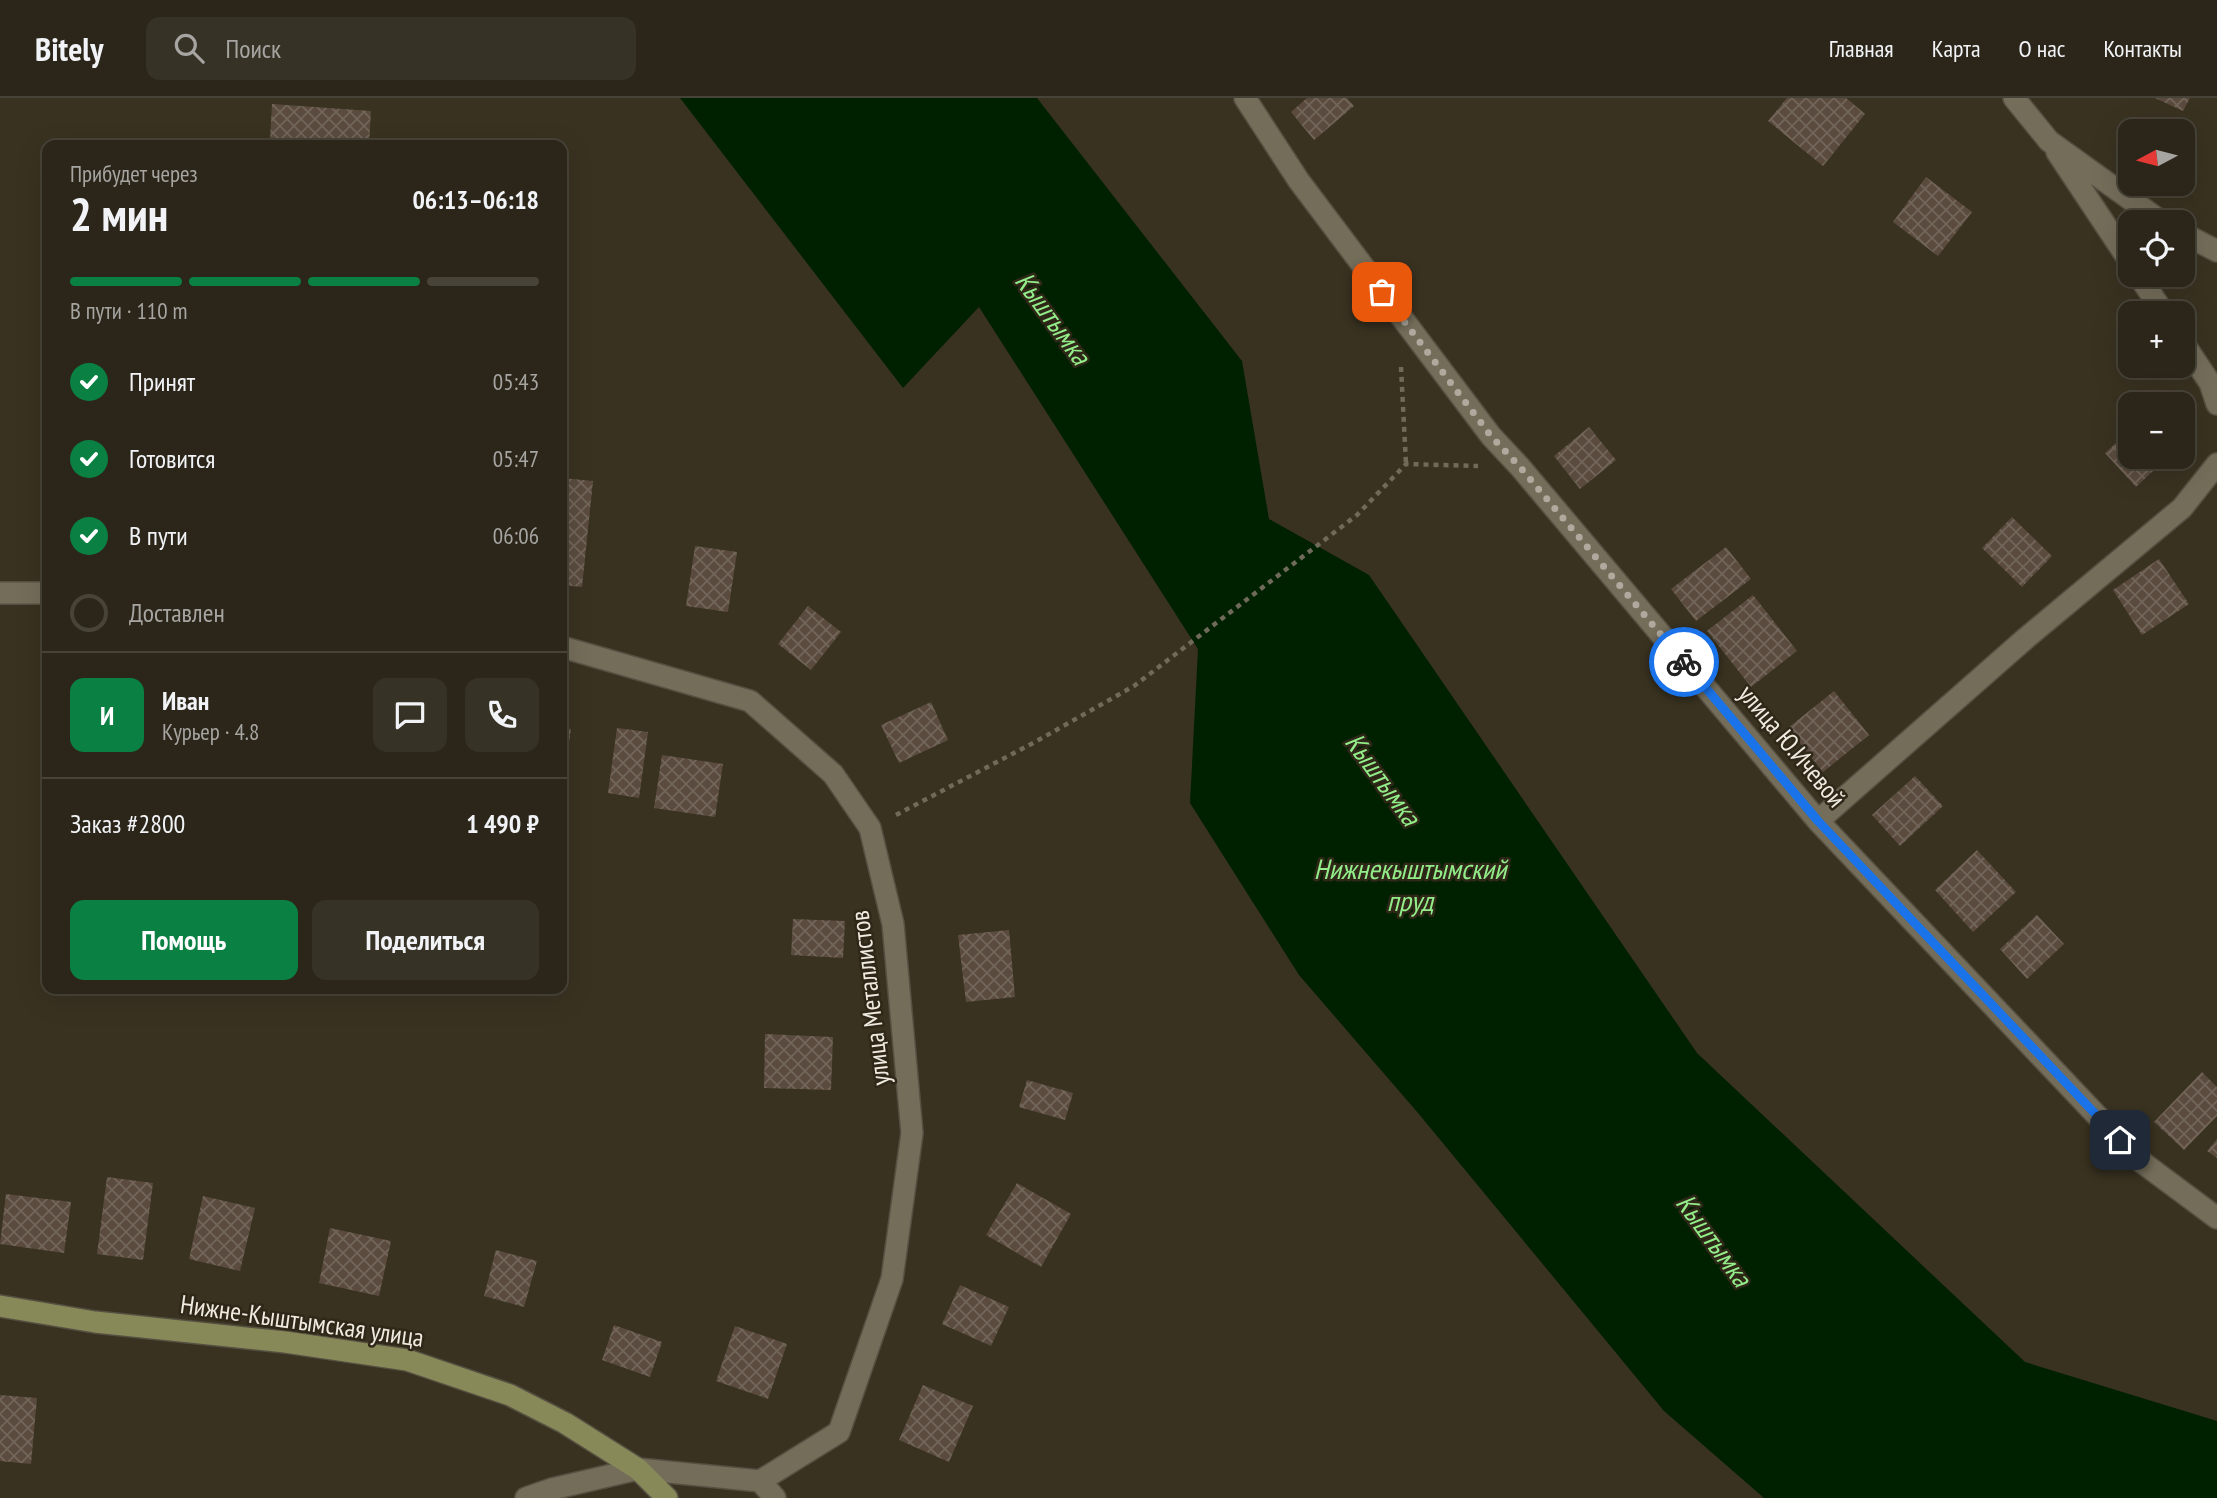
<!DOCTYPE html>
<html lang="ru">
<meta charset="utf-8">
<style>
:root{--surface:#2b2619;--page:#373226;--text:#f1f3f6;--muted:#a6a5a2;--line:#474338;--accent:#0b8043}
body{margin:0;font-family:"PT Sans Narrow",sans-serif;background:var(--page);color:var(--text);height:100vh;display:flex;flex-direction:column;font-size:26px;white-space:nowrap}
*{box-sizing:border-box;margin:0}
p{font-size:23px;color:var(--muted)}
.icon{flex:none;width:38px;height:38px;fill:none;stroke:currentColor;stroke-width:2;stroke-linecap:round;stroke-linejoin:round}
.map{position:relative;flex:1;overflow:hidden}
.side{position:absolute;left:42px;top:42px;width:525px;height:854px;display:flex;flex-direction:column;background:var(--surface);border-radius:14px;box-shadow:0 7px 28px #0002,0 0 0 2px var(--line)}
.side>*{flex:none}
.needle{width:46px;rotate:263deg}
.buttons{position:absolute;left:2118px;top:21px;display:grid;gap:14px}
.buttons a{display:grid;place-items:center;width:77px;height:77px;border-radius:14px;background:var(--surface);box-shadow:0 7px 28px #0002,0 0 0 2px var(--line);font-size:35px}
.pin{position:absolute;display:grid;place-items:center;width:60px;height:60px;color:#fff;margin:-30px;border-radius:14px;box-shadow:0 4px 10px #0006}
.courier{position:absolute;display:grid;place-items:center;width:70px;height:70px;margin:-35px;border:5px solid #1a73e8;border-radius:50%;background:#fff;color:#222;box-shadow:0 2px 9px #0007}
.head em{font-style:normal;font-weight:800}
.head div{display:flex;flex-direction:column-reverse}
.head{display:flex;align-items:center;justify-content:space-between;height:119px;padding:0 28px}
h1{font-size:46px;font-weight:800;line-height:52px}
.bar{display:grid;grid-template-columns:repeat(4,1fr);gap:10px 7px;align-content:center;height:84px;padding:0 28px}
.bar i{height:9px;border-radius:5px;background:var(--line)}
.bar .current{background:var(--accent)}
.bar p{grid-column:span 4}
.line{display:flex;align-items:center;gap:18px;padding:0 28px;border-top:2px solid var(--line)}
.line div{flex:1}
.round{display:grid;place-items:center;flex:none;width:74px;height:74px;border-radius:14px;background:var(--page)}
ol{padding:0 28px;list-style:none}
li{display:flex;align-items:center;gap:21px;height:77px}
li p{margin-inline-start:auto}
li .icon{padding:7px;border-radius:50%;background:var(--accent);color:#fff;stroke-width:4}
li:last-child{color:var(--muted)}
li i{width:38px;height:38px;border:4px solid var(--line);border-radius:50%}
.cta{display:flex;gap:14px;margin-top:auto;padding:14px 28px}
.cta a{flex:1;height:80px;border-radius:14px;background:var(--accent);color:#fff;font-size:28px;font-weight:800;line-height:80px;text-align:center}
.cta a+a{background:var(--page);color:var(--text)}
header{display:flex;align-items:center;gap:42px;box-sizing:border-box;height:98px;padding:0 35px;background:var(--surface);border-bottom:2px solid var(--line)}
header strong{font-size:33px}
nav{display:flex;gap:38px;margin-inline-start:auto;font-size:24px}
.search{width:490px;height:63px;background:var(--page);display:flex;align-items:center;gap:18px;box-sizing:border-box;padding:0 24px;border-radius:14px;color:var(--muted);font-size:26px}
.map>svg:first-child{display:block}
</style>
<header>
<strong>Bitely</strong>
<div class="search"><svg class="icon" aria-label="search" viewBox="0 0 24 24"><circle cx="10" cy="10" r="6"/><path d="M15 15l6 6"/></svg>Поиск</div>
<nav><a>Главная</a><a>Карта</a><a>О нас</a><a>Контакты</a></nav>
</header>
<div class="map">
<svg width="2217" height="1400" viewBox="0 0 2217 1400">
<defs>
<pattern id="building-cross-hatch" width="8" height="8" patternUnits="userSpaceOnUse" patternTransform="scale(1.75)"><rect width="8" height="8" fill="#5a4b3e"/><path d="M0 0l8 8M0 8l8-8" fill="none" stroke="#72655a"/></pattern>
</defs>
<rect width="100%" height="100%" fill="#393221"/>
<path fill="#002100" d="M680 0H1037L1242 263 1269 421 1369 477 1697 955 2025 1264 2217 1323V1400H1764L1664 1313 1418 1015 1299 877 1190 705 1198 551 979 209 903 290Z"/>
<path fill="url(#building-cross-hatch)" d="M1307 0H1347L1354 8 1314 42 1291 14Z
M1787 0H1846L1865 16 1823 68 1768 23Z
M2155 0H2190L2183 13Z
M272 6 371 13 369 47 270 42Z
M1926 79 1972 114 1938 158 1893 124Z
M1589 329 1616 362 1580 391 1554 358Z
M2130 332V359H2168L2136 389 2105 355Z
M562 380 593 383 582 489 562 487Z
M2012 419 2052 458 2022 489 1982 450Z
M695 448 737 454 728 514 686 508Z
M1726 449 1751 481 1696 523 1671 491Z
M2159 461 2189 506 2142 537 2113 492Z
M1753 497 1797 553 1751 589 1707 533Z
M808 508 841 534 811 572 778 546Z
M1834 593 1869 637 1823 674 1788 630Z
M931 604 948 642 899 665 881 627Z
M562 630 571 631 564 678H562Z
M617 630 648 634 639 700 608 695Z
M662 657 723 666 715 719 654 710Z
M1915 678 1943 708 1900 748 1872 717Z
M1977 752 2016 794 1973 834 1935 792Z
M2037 817 2064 846 2027 881 2000 851Z
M793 821 845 823 843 860 791 857Z
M1009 832 1015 899 966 904 958 837Z
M765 936 833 939 831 992 764 990Z
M2202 974 2217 989V1018L2184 1052 2154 1024Z
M1027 982 1073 995 1065 1022 1019 1009Z
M2217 1041V1060L2207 1053Z
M107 1079 153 1085 143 1162 97 1156Z
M1017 1085 1071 1116 1041 1169 986 1137Z
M6 1096 71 1104 64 1155 0 1146Z
M203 1098 255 1110 240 1173 189 1161Z
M330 1130 391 1143 379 1198 319 1185Z
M496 1152 537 1163 524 1209 484 1198Z
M960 1187 1009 1209 991 1248 942 1226Z
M614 1227 662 1244 650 1279 602 1262Z
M735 1228 787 1246 768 1301 716 1283Z
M923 1287 973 1308 949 1364 899 1342Z
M0 1297 37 1300 31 1366 0 1363Z"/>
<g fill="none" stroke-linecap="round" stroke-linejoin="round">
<g stroke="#565042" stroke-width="24">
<path id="minor" d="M1245 0 1299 83 1491 338 1520 369 1818 723 2139 1062 2217 1120
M2014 0 2049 43 2162 124
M2057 54 2130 164
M2182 135 2217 153
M2138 177 2164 215
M2182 243 2210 285 2217 306
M0 495H47
M562 549 750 603 833 676 870 730 893 826 912 1035 892 1181 839 1334 760 1383
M1818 723 2025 541 2182 410 2217 366
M526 1400 552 1391 638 1371 760 1383 775 1400"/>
</g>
<g stroke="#565042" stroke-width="24">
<path id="major" d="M0 1208 95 1224 285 1244 407 1262 510 1297 565 1325 638 1371 667 1400"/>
</g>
<path stroke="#706a5b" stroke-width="4.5" stroke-dasharray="5 5" stroke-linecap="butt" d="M1401 269 1406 366
M896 717 1035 644 1134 588 1357 417 1406 366 1478 368"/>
<use href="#minor" stroke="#746d5a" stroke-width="21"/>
<use href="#major" stroke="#878a58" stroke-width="21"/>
</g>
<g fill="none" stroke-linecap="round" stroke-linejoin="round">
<path stroke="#afaa9d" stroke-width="7" stroke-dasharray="0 12.6" d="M1382 194 1491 338 1520 369 1684 564"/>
<path stroke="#1a73e8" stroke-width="9" d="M1684 564 1818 723 2120 1042"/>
</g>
<g text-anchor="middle" stroke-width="5" stroke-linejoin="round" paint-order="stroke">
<g font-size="26" fill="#efebe0" stroke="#2f2818">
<text transform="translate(1792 648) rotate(50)" y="9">улица Ю.Ичевой</text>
<text transform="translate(870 900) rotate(-97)" y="9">улица Металлистов</text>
<text transform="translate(302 1223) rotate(8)" y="9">Нижне-Кыштымская улица</text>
</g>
<g font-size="28" font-style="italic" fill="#92ed89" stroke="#2f2818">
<text transform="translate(1053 220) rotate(54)" y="10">Кыштымка</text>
<text transform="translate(1383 681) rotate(54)" y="10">Кыштымка</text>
<text x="1410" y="781">Нижнекыштымский<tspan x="1410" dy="32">пруд</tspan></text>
<text transform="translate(1714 1142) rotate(54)" y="10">Кыштымка</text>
</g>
</g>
</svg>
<div class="buttons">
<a><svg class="needle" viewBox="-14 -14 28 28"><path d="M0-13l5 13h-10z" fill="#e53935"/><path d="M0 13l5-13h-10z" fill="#a6a5a2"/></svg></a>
<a><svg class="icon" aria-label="locate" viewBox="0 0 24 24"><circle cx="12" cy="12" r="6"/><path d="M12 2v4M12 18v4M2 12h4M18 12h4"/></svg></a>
<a>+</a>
<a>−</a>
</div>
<div class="pin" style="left:1382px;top:194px;background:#ea580c"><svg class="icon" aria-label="bag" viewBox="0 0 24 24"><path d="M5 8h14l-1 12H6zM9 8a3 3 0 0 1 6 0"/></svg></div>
<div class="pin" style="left:2120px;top:1042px;background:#1f2937"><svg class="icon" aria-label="home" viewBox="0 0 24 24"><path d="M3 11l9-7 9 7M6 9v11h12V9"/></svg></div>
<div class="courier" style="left:1684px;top:564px"><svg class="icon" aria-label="bike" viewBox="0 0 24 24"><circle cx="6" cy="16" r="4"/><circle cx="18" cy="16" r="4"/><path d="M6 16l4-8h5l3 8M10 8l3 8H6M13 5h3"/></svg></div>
<section class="side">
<div class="head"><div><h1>2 мин</h1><p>Прибудет через</p></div><em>06:13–06:18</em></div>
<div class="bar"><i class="current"></i><i class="current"></i><i class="current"></i><i></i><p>В пути · 110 m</p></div>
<ol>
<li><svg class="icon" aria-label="check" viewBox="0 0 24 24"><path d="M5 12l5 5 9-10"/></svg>Принят<p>05:43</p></li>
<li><svg class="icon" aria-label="check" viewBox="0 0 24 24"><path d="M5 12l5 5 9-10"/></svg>Готовится<p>05:47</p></li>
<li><svg class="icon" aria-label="check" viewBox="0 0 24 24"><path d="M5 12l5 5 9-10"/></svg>В пути<p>06:06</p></li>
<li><i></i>Доставлен</li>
</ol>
<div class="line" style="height:126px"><b class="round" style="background:var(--accent);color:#fff">И</b><div><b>Иван</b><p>Курьер · 4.8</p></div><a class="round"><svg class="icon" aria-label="chat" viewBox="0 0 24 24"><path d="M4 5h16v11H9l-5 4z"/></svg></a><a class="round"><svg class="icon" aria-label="phone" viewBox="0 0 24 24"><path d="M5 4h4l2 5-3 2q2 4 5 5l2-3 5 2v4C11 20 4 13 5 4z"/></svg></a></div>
<div class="line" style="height:91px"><div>Заказ #2800</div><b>1 490 ₽</b></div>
<div class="cta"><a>Помощь</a><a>Поделиться</a></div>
</section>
</div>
